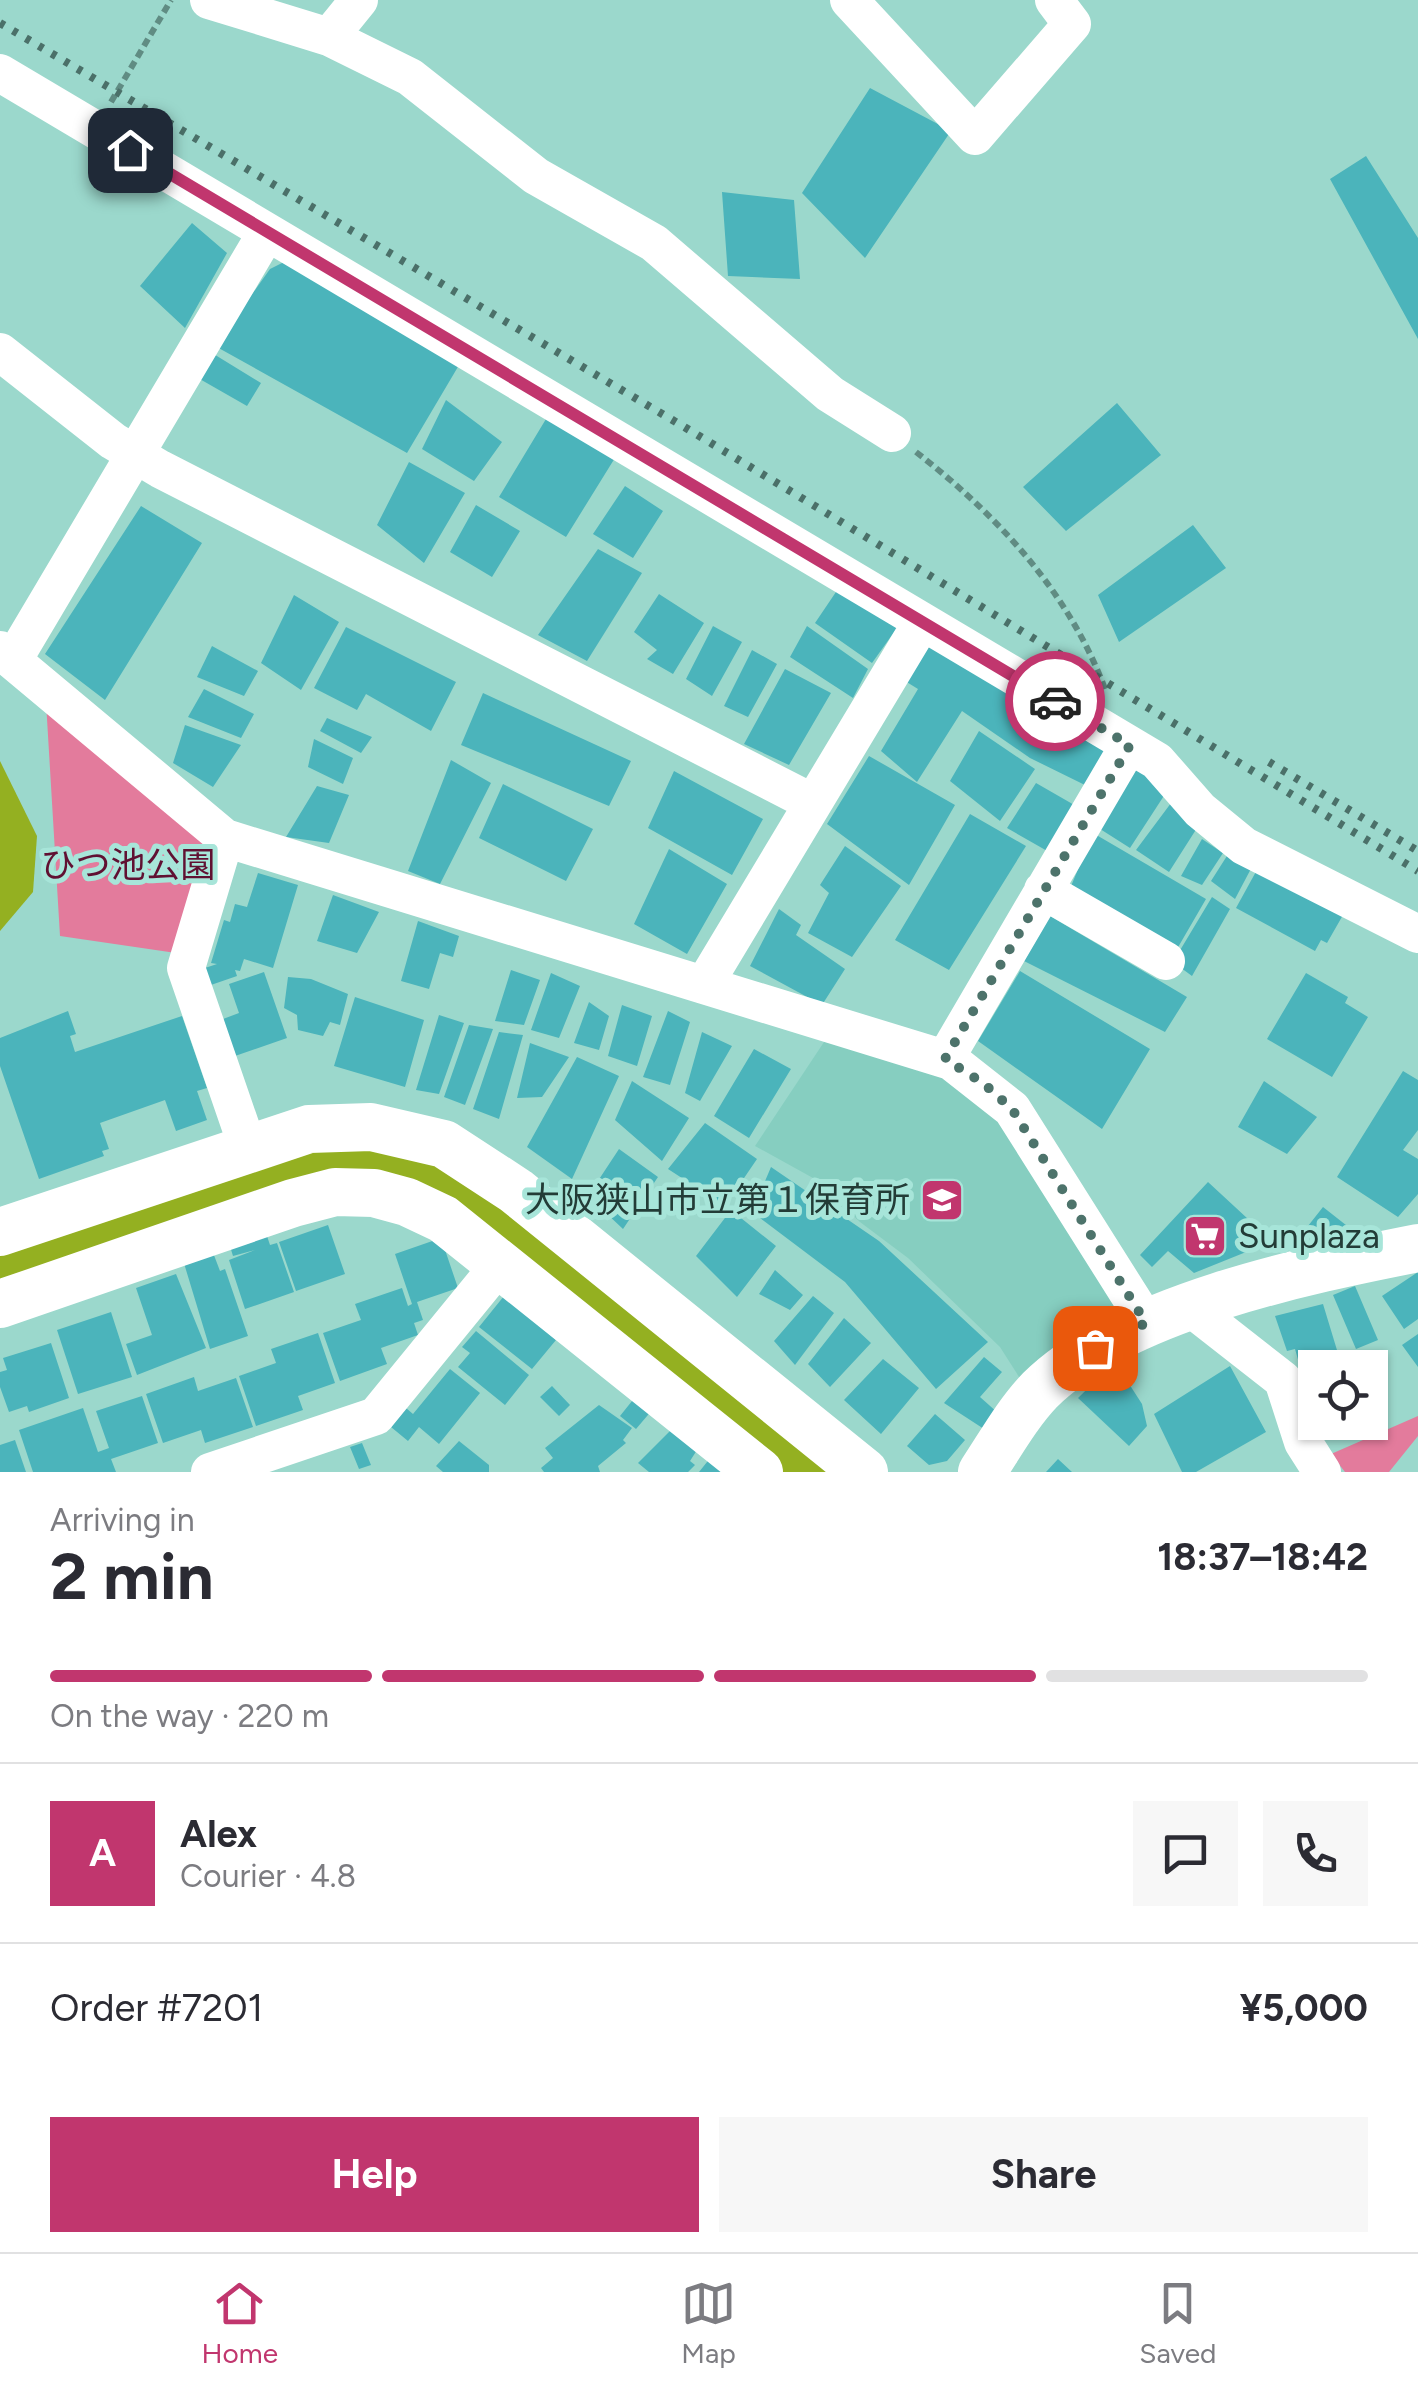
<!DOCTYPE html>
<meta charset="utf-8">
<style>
:root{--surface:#fff;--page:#f7f7f7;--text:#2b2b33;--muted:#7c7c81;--line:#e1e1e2;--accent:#c1366e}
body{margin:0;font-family:Figtree,"Noto Sans JP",sans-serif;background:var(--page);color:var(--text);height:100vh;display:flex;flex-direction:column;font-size:38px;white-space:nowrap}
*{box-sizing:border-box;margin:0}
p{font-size:32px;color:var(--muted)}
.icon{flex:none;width:55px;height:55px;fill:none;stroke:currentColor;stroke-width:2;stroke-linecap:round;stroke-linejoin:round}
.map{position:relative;height:1472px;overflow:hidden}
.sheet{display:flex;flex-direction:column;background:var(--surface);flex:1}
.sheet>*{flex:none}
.controls{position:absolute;left:1298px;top:1350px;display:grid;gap:20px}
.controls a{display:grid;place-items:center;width:90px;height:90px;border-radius:0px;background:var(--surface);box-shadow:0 2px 8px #0004;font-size:50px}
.pin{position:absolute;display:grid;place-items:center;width:85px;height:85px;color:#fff;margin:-42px;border-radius:20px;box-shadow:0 5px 15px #0006}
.courier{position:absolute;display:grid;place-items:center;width:100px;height:100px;margin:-50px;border:8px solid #c1366e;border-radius:50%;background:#fff;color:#222;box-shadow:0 2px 12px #0007}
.summary em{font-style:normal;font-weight:700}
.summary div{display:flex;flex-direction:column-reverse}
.summary{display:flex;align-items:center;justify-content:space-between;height:170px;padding:0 50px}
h1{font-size:65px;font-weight:700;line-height:75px}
.bar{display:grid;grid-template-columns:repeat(4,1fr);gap:15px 10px;align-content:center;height:120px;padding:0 50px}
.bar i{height:12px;border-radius:8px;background:var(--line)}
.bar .on{background:var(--accent)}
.bar p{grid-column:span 4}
.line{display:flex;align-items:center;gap:25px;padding:0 50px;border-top:2px solid var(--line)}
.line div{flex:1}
.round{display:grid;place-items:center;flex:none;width:105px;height:105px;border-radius:0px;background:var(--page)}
.primary-button{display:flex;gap:20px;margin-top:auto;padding:20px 50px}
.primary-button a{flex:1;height:115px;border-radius:0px;background:var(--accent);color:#fff;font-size:40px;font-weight:700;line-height:115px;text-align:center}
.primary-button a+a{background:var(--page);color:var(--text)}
.tab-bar{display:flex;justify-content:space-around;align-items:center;height:140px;border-top:2px solid var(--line);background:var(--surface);font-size:28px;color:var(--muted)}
.tab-bar a{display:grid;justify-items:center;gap:5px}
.tab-bar .on{color:var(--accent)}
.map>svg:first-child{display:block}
</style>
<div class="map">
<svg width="1418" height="1472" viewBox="0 0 1418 1472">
<rect width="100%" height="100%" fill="#9bd8cc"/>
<path fill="#86cec0" d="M826 1039 926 1063 990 1108 1120 1312 1021 1380 1000 1347 908 1258 860 1222 813 1178 755 1146Z"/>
<path fill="#e37b9c" d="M46 702 212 840 176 953 60 936Z
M1418 1416V1436L1389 1472H1345L1331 1454Z"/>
<path fill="#94b021" d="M0 761 37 836 33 892 0 931Z"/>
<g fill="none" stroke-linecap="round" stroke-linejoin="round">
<path stroke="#94b021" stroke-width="60" d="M0 1270 282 1172 332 1159 395 1163 460 1189 816 1472"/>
</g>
<path fill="#4bb4bb" d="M870 88 951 131 865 258 802 193Z
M1366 156 1418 238V339L1330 179Z
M722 192 794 200 800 279 728 276Z
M192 223 227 253 185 328 140 286Z
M292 258 462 360 407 453 215 346 270 269Z
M212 353 261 383 247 406 198 378Z
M446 400 502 442 474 481 422 449Z
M1117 403 1161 455 1066 531 1023 487Z
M549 414 618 453 566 537 499 497Z
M409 462 465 493 424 563 377 525Z
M625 486 663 511 633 558 593 534Z
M476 505 520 531 492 577 450 552Z
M141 506 202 543 105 700 45 654Z
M1193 525 1226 568 1119 642 1098 595Z
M598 549 642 573 587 661 538 635Z
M838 589 897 628 872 663 815 623Z
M659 594 704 623 673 674 647 659 657 650 634 632Z
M294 595 339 622 301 690 261 663Z
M713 626 742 642 712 696 686 679Z
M807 626 868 669 853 698 790 657Z
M346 627 456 682 431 731 366 694 357 710 314 688Z
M933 641 1112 750 1089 787 1030 758 962 711 917 782 881 751 918 689 905 681Z
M212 646 258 671 244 696 197 677Z
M752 650 777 664 748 717 724 706Z
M785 669 831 693 789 765 744 744Z
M204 689 254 714 241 738 188 717Z
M483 693 631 761 609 806 461 745Z
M327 718 372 737 361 753 320 731Z
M185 725 241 745 213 787 173 763Z
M979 731 1035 769 1000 821 950 781Z
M314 739 353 758 343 784 308 767Z
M869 756 955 805 909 885 827 824Z
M451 760 491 783 440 884 408 871Z
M1136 760 1169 788 1130 848 1097 827Z
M674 771 763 819 732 875 648 828Z
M1036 783 1076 806 1049 852 1007 828Z
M503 784 593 829 566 881 479 838Z
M317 786 349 795 329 843 286 837Z
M1174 799 1197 828 1169 872 1136 850Z
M970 814 1026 846 949 970 895 940Z
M1093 833 1206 899 1177 949 1069 891Z
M1202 839 1223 853 1202 885 1181 876Z
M845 846 901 886 852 957 808 933 829 893 820 885Z
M1232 848 1254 863 1235 899 1211 881Z
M669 849 727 884 687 954 634 924Z
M1258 868 1343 915 1327 943 1321 940 1315 951 1236 908Z
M258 873 298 885 273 968 244 959 240 971 235 970 237 976 208 986 202 969 217 964 211 963 224 920 230 922 235 904 247 907Z
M333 895 379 912 357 953 317 941Z
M1212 897 1230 909 1192 976 1173 962Z
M779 909 801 925 796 935 845 969 822 1005 750 966Z
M1050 916 1187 997 1165 1032 1024 961Z
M418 921 459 936 453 957 440 953 429 989 401 981Z
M511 970 540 980 524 1025 495 1021Z
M1020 971 1150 1049 1102 1129 978 1041Z
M264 972 287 1038 235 1056 223 1019 239 1013 229 984Z
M551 973 580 986 559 1038 531 1030Z
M1306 973 1348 997 1345 1003 1368 1017 1332 1077 1267 1039Z
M288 977 311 979 348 994 340 1025 330 1022 323 1036 298 1030 297 1015 284 1008Z
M355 997 424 1020 405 1087 334 1066Z
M589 1002 609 1016 599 1050 574 1043Z
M622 1005 652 1016 637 1066 608 1056Z
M68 1011 76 1034 70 1036 75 1052 182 1016 207 1088 197 1091 207 1120 176 1131 165 1100 100 1123 109 1149 102 1151 104 1156 39 1179 0 1066V1038Z
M668 1011 690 1022 670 1085 643 1077Z
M439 1015 464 1023 439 1094 416 1090Z
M469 1025 493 1029 465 1105 444 1097Z
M499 1032 523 1035 499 1119 473 1109Z
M702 1032 732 1046 700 1101 685 1093Z
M530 1043 569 1057 542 1097 517 1098Z
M754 1049 791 1069 749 1138 714 1116Z
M577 1057 619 1076 572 1179 527 1147Z
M1403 1071 1418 1080V1130L1403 1150 1418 1159V1194L1398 1217 1337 1177Z
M632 1081 689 1118 662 1161 615 1120Z
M1264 1081 1317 1117 1287 1154 1238 1127Z
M705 1123 757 1159 725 1206 668 1169Z
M619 1149 658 1177 623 1229 588 1196Z
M771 1167 879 1241 988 1342 936 1389 845 1282 752 1212Z
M1208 1182 1248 1219 1242 1226 1261 1246 1194 1273 1168 1251 1152 1267 1140 1255Z
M1323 1207 1351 1229 1336 1249 1308 1226Z
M731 1210 776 1246 737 1297 696 1256Z
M328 1225 345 1274 296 1291 279 1242Z
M266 1233 270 1245 277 1243 294 1292 245 1309 229 1260 255 1250 233 1256 229 1243Z
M441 1238 458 1288 417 1302 423 1320 414 1323 418 1335 381 1348 387 1364 340 1381 323 1333 361 1320 355 1304 402 1288 408 1306 412 1304 395 1254Z
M212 1250 220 1271 225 1269 248 1336 210 1349 183 1260Z
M775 1270 803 1295 790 1310 759 1294Z
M1418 1272V1319L1404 1329 1382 1296Z
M176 1274 206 1348 137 1375 126 1344 152 1335 136 1288Z
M1355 1286 1378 1340 1356 1349 1333 1295Z
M504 1296 556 1340 532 1369 479 1327Z
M813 1296 834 1313 795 1365 774 1341Z
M1323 1304 1340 1360 1301 1370 1295 1349 1287 1351 1275 1316Z
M111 1312 132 1377 78 1394 57 1330Z
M844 1318 871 1343 830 1387 808 1364Z
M476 1331 529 1375 505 1405 458 1367 470 1353 462 1347Z
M318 1333 335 1383 298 1396 303 1410 256 1426 239 1376 276 1363 271 1349Z
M1418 1334V1367L1402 1345Z
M51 1343 69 1398 29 1412 27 1406 9 1412 0 1387V1372L7 1370 3 1358Z
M984 1357 1002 1372 980 1397 998 1413 984 1429 944 1403Z
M883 1359 919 1388 881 1434 844 1400Z
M1115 1362 1142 1404 1147 1426 1129 1446 1078 1398Z
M1230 1366 1266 1432 1196 1472H1182L1154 1414Z
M450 1369 480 1393 439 1444 419 1427 408 1441 391 1427 406 1408 413 1414Z
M194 1377 198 1391 236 1378 253 1427 205 1443 201 1430 163 1443 146 1394Z
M552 1386 570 1405 559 1416 540 1397Z
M142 1396 158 1443 111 1459 116 1472H33L19 1430 83 1408 98 1452 109 1448 96 1411Z
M636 1396 653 1409 636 1429 620 1416Z
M599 1405 632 1428 623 1440 626 1443 598 1466 600 1472H544L541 1468 553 1458 545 1448Z
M935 1414 965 1440 947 1461 929 1465 907 1446Z
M674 1427 697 1450 690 1461 695 1465 688 1472H649L638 1463Z
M15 1440 26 1472H0V1445Z
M459 1441 489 1465V1472H443L436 1466Z
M362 1443 371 1465 359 1469 350 1447Z
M711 1457 731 1472H699Z
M1058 1459 1072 1472H1046Z"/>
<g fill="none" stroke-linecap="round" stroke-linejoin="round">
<path stroke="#608c83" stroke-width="6" stroke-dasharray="8 5" stroke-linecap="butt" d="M111 102 171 0
M916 452C997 515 1069 592 1105 689"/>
<path stroke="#fff" stroke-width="38" d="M209 0 329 37 410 77 536 176 654 243 830 394 892 433
M849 0 975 136 1072 24 1054 0
M329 37 359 0
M0 73 1157 761 1200 810 1244 846 1418 934
M0 352 113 441 160 469 811 802
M0 650 225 838 951 1061 1012 1109 1147 1323
M13 660 267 232
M225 838 186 968 248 1148
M1043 890 1166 961
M704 985 922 622
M945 1059 1129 745
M1191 1308 1283 1380 1303 1442 1322 1472
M210 1472 376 1416 501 1263"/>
<path stroke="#fff" stroke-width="48" d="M0 1232 309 1129 371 1127 444 1144 516 1191 864 1472
M0 1304 293 1203 335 1192 374 1193 407 1202 443 1219 759 1472
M982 1472C1000 1445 1017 1414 1040 1390 1123 1308 1306 1270 1418 1248"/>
<path stroke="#4b7069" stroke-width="8" stroke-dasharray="5 10" stroke-linecap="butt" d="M0 23 686 428 1418 871
M1269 762 1418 851"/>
</g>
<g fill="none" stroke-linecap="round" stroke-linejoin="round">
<path stroke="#4d736b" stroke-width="10" stroke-dasharray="0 18" d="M1055 701 1130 745 945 1059 983 1083 1012 1109 1146 1323 1095 1348"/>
<path stroke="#c1366e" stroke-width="12" d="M130 150 1055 701"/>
</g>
<defs>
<g id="school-square" transform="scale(2.25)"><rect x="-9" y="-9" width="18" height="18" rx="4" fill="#c1366e" stroke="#a7e5d9"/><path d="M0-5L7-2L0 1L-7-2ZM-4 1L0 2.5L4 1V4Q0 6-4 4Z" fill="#fff"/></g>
<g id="supermarket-square" transform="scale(2.25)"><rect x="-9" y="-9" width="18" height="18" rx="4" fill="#c1366e" stroke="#a7e5d9"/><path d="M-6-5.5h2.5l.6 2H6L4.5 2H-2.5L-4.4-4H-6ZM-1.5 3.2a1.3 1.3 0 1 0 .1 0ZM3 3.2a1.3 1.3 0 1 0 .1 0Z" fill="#fff"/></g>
</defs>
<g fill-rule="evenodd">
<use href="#school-square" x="942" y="1200"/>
<use href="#supermarket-square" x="1205" y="1236"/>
</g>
<g text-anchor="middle" stroke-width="10" stroke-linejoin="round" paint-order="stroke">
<g font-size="35" fill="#601032" stroke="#a7e5d9">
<text x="128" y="877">ひつ池公園</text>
</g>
<g font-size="35" fill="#233c37" stroke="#a7e5d9" text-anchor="end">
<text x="910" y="1212">大阪狭山市立第１保育所</text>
<text x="1238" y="1248" text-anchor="start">Sunplaza</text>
</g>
</g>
</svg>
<div class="controls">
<a><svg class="icon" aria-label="locate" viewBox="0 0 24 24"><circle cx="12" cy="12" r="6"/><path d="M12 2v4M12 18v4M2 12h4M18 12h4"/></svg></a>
</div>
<div class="pin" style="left:1095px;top:1348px;background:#ea580c"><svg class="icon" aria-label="bag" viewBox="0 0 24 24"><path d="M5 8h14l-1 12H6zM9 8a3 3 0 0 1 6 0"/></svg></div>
<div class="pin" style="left:130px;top:150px;background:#1f2937"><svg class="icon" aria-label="home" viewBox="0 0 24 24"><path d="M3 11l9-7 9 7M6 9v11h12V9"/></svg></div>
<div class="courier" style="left:1055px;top:701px"><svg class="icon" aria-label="car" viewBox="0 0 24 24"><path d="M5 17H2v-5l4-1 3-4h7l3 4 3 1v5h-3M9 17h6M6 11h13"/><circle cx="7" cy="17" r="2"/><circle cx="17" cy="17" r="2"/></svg></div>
</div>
<section class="sheet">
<div class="summary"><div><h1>2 min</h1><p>Arriving in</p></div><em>18:37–18:42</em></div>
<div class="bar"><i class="on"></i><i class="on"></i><i class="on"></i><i></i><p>On the way · 220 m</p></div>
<div class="line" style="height:180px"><b class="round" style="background:var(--accent);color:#fff">A</b><div><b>Alex</b><p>Courier · 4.8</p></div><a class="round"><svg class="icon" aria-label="chat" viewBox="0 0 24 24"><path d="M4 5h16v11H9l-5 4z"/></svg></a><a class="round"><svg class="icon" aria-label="phone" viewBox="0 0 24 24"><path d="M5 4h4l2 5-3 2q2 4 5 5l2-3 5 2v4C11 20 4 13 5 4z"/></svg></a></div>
<div class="line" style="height:130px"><div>Order #7201</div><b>¥5,000</b></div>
<div class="primary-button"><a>Help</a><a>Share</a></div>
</section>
<nav class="tab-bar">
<a class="on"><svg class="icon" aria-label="home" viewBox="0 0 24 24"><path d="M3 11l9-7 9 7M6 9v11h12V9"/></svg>Home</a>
<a><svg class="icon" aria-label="map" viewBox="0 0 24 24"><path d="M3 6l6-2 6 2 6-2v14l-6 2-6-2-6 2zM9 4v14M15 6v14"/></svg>Map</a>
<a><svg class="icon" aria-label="saved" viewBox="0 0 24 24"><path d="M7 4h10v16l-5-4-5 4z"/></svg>Saved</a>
</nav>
